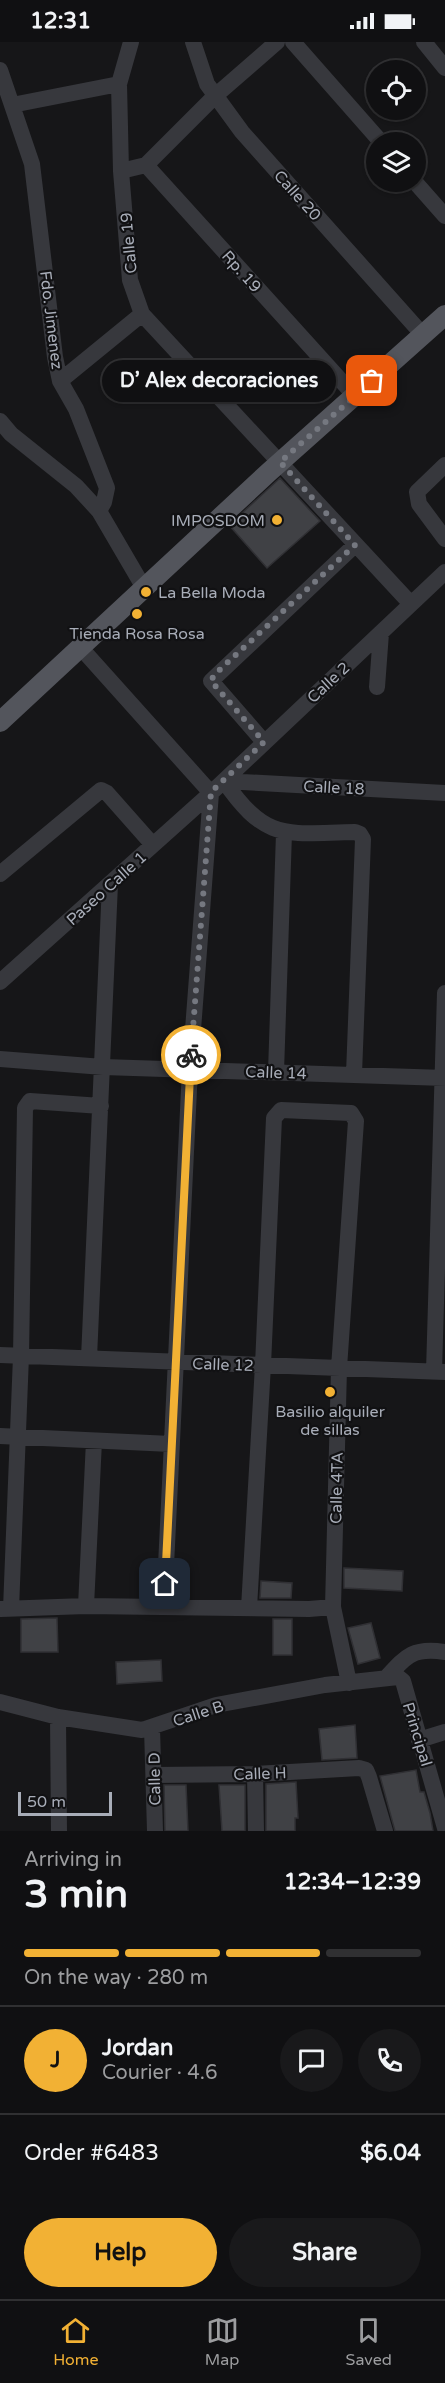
<!DOCTYPE html>
<meta charset="utf-8">
<style>
:root{--surface:#101012;--page:#19191b;--text:#f1f3f6;--muted:#9c9d9f;--line:#303032;--accent:#f2b134}
body{margin:0;font-family:"Varela Round",sans-serif;background:var(--page);color:var(--text);height:100vh;display:flex;flex-direction:column;font-size:22px;white-space:nowrap}
*{box-sizing:border-box;margin:0}
p{font-size:20px;color:var(--muted)}
.icon{flex:none;width:33px;height:33px;fill:none;stroke:currentColor;stroke-width:2;stroke-linecap:round;stroke-linejoin:round}
.map{position:relative;height:1789px;overflow:hidden}
.details{display:flex;flex-direction:column;background:var(--surface);flex:1}
.details>*{flex:none}
.fabs{position:absolute;left:366px;top:18px;display:grid;gap:12px}
.fabs a{display:grid;place-items:center;width:60px;height:60px;border-radius:50%;background:var(--surface);box-shadow:0 2px 4px #0004,0 0 0 2px var(--line);font-size:30px}
.scale{position:absolute;left:18px;bottom:15px;width:94px;box-sizing:border-box;padding-left:6px;border:3px solid #a8adb8;border-top:0;font-size:16px;line-height:21px;white-space:nowrap;color:#a8adb8;-webkit-text-stroke:4px #111113;paint-order:stroke}
.pin{position:absolute;display:grid;place-items:center;width:51px;height:51px;color:#fff;margin:-26px;border-radius:12px;box-shadow:0 3px 9px #0006}
.courier{position:absolute;display:grid;place-items:center;width:60px;height:60px;margin:-30px;border:4px solid #f2b134;border-radius:50%;background:#fff;color:#222;box-shadow:0 2px 8px #0007}
.bubble{position:absolute;height:42px;border-radius:21px;background:var(--surface);box-shadow:0 2px 4px #0004,0 0 0 2px var(--line);font-size:20px;font-weight:700;line-height:42px;text-align:center}
.summary em{font-style:normal;font-weight:700}
.summary div{display:flex;flex-direction:column-reverse}
.summary{display:flex;align-items:center;justify-content:space-between;height:102px;padding:0 24px}
h1{font-size:39px;font-weight:700;line-height:45px}
.bar{display:grid;grid-template-columns:repeat(4,1fr);gap:9px 6px;align-content:center;height:72px;padding:0 24px}
.bar i{height:8px;border-radius:4px;background:var(--line)}
.bar .on{background:var(--accent)}
.bar p{grid-column:span 4}
.line{display:flex;align-items:center;gap:15px;padding:0 24px;border-top:2px solid var(--line)}
.line div{flex:1}
.round{display:grid;place-items:center;flex:none;width:63px;height:63px;border-radius:32px;background:var(--page)}
.action{display:flex;gap:12px;margin-top:auto;padding:12px 24px}
.action a{flex:1;height:69px;border-radius:36px;background:var(--accent);color:#111;font-size:24px;font-weight:700;line-height:69px;text-align:center}
.action a+a{background:var(--page);color:var(--text)}
.status{display:flex;justify-content:space-between;align-items:center;height:42px;padding:0 30px;background:var(--surface);direction:ltr}
.status svg{height:16px;fill:currentColor}
.dock{display:flex;justify-content:space-around;align-items:center;height:84px;border-top:2px solid var(--line);background:var(--surface);font-size:16px;color:var(--muted)}
.dock a{display:grid;justify-items:center;gap:3px}
.dock .on{color:var(--accent)}
.map>svg:first-child{display:block}
</style>
<div class="status"><b>12:31</b><svg viewBox="0 0 49 12"><path d="M0 12V9h3v3zM5 12V6h3v6zM10 12V3h3v9zM15 12V0h3v12zM26 1h20v11H26zM47 4h2v5h-2z"/></svg></div>
<div class="map">
<svg width="445" height="1789" viewBox="0 0 445 1789">
<rect width="100%" height="100%" fill="#161618"/>
<path fill="#404145" stroke="#303034" stroke-width="1.5" d="M280 436 320 479 267 526 229 483Z
M344 1526 403 1529 402 1549 344 1546Z
M261 1539 292 1541 291 1556H260Z
M57 1576 58 1610H21V1577Z
M273 1577H292V1613H273Z
M371 1581 380 1616 358 1622 348 1586Z
M161 1618 162 1639 117 1642 116 1620Z
M355 1683 357 1716 322 1718 319 1687Z
M416 1728 420 1750H424L430 1771 433 1789H395L380 1734Z
M296 1740 298 1776H295V1789H266V1742Z
M164 1743H186L188 1789H165Z
M219 1743H245V1789H222Z"/>
<g fill="none" stroke-linecap="round" stroke-linejoin="round">
<path stroke="#37383d" stroke-width="16" d="M131 0 119 42 121 129 130 238 142 272 411 562
M193 0 207 42 242 90 423 293
M293 0 381 100
M424 0 445 26
M0 28 32 122 55 315 60 339 76 367 107 446 104 460 99 469 144 546
M12 63 119 42
M146 123 215 54 277 0
M121 129 146 123 355 354
M415 140 445 174
M60 339 142 272
M0 379 11 392 76 444 99 469
M445 423 417 450 419 462 445 497
M81 606 211 751
M377 645 381 591
M264 700 211 639 355 503
M224 739C267 801 286 791 355 790L360 792 363 797 354 1032
M224 739 445 751
M0 832 101 748 107 751 153 803
M0 940 211 751 445 530
M0 1017 103 1025 445 1036
M276 1030 284 791
M0 1313 445 1330
M89 1316 110 842
M434 1330 445 951
M0 1394 171 1402
M86 1564 94 1399
M164 1565 190 1027 211 751
M249 1566 263 1323 274 1076 281 1068 351 1071 356 1079 339 1326 333 1565 349 1641
M1 1567 86 1564 309 1567 333 1565
M11 1567 21 1314 25 1066 30 1059 101 1064
M386 1636C406 1614 413 1605 445 1610
M0 1660 58 1675 142 1688 216 1663 325 1643 398 1635 403 1639 445 1786
M58 1675 59 1789
M152 1686 155 1789
M419 1698 445 1690
M255 1732 256 1789
M154 1733 255 1732 359 1726 366 1728 369 1735 385 1789"/>
<path stroke="#53555c" stroke-width="20" d="M0 680 269 430 445 273"/>
</g>
<g fill="none" stroke-linecap="round" stroke-linejoin="round">
<path stroke="#757880" stroke-width="6" stroke-dasharray="0 10.8" d="M191 1013 211 750 264 700 211 639 214 633 355 503 280 420 372 339"/>
<path stroke="#f2b134" stroke-width="8" d="M165 1542 191 1013"/>
</g>
<g fill="#f2b134" stroke="#111113" stroke-width="2">
<circle cx="277" cy="478" r="6"/>
<circle cx="146" cy="550" r="6"/>
<circle cx="137" cy="572" r="6"/>
<circle cx="330" cy="1350" r="6"/>
</g>
<g text-anchor="middle" stroke-width="4.5" stroke-linejoin="round" paint-order="stroke">
<g font-size="16" fill="#a8adb8" stroke="#111113">
<text transform="translate(298 153) rotate(48)" y="6">Calle 20</text>
<text transform="translate(128 201) rotate(-95)" y="6">Calle 19</text>
<text transform="translate(242 229) rotate(48)" y="6">Rp. 19</text>
<text transform="translate(52 278) rotate(83)" y="6">Fdo. Jimenez</text>
<text transform="translate(328 640) rotate(-43)" y="6">Calle 2</text>
<text transform="translate(334 745) rotate(3)" y="6">Calle 18</text>
<text transform="translate(106 846) rotate(-42)" y="6">Paseo Calle 1</text>
<text transform="translate(276 1030) rotate(2)" y="6">Calle 14</text>
<text transform="translate(223 1322) rotate(2)" y="6">Calle 12</text>
<text transform="translate(336 1446) rotate(-89)" y="6">Calle 4TA</text>
<text transform="translate(198 1671) rotate(-18)" y="6">Calle B</text>
<text transform="translate(418 1692) rotate(73)" y="6">Principal</text>
<text transform="translate(260 1731) rotate(-2)" y="6">Calle H</text>
<text transform="translate(154 1737) rotate(-91)" y="6">Calle D</text>
</g>
<g font-size="16" fill="#a8adb8" stroke="#111113">
<text x="265" y="484" text-anchor="end">IMPOSDOM</text>
<text x="158" y="556" text-anchor="start">La Bella Moda</text>
<text x="137" y="597">Tienda Rosa Rosa</text>
<text x="330" y="1375">Basilio alquiler<tspan x="330" dy="18">de sillas</tspan></text>
</g>
</g>
</svg>
<div class="fabs">
<a><svg class="icon" aria-label="locate" viewBox="0 0 24 24"><circle cx="12" cy="12" r="6"/><path d="M12 2v4M12 18v4M2 12h4M18 12h4"/></svg></a>
<a><svg class="icon" aria-label="layers" viewBox="0 0 24 24"><path d="M12 4l9 5-9 5-9-5zM3 14l9 5 9-5"/></svg></a>
</div>
<div class="scale">50 m</div>
<div class="pin" style="left:372px;top:339px;background:#ea580c"><svg class="icon" aria-label="bag" viewBox="0 0 24 24"><path d="M5 8h14l-1 12H6zM9 8a3 3 0 0 1 6 0"/></svg></div>
<div class="pin" style="left:165px;top:1542px;background:#1f2937"><svg class="icon" aria-label="home" viewBox="0 0 24 24"><path d="M3 11l9-7 9 7M6 9v11h12V9"/></svg></div>
<div class="courier" style="left:191px;top:1013px"><svg class="icon" aria-label="bike" viewBox="0 0 24 24"><circle cx="6" cy="16" r="4"/><circle cx="18" cy="16" r="4"/><path d="M6 16l4-8h5l3 8M10 8l3 8H6M13 5h3"/></svg></div>
<div class="bubble" style="left:102px;top:318px;width:234px">D’ Alex decoraciones</div>
</div>
<section class="details">
<div class="summary"><div><h1>3 min</h1><p>Arriving in</p></div><em>12:34–12:39</em></div>
<div class="bar"><i class="on"></i><i class="on"></i><i class="on"></i><i></i><p>On the way · 280 m</p></div>
<div class="line" style="height:108px"><b class="round" style="background:var(--accent);color:#111">J</b><div><b>Jordan</b><p>Courier · 4.6</p></div><a class="round"><svg class="icon" aria-label="chat" viewBox="0 0 24 24"><path d="M4 5h16v11H9l-5 4z"/></svg></a><a class="round"><svg class="icon" aria-label="phone" viewBox="0 0 24 24"><path d="M5 4h4l2 5-3 2q2 4 5 5l2-3 5 2v4C11 20 4 13 5 4z"/></svg></a></div>
<div class="line" style="height:78px"><div>Order #6483</div><b>$6.04</b></div>
<div class="action"><a>Help</a><a>Share</a></div>
</section>
<nav class="dock">
<a class="on"><svg class="icon" aria-label="home" viewBox="0 0 24 24"><path d="M3 11l9-7 9 7M6 9v11h12V9"/></svg>Home</a>
<a><svg class="icon" aria-label="map" viewBox="0 0 24 24"><path d="M3 6l6-2 6 2 6-2v14l-6 2-6-2-6 2zM9 4v14M15 6v14"/></svg>Map</a>
<a><svg class="icon" aria-label="saved" viewBox="0 0 24 24"><path d="M7 4h10v16l-5-4-5 4z"/></svg>Saved</a>
</nav>
